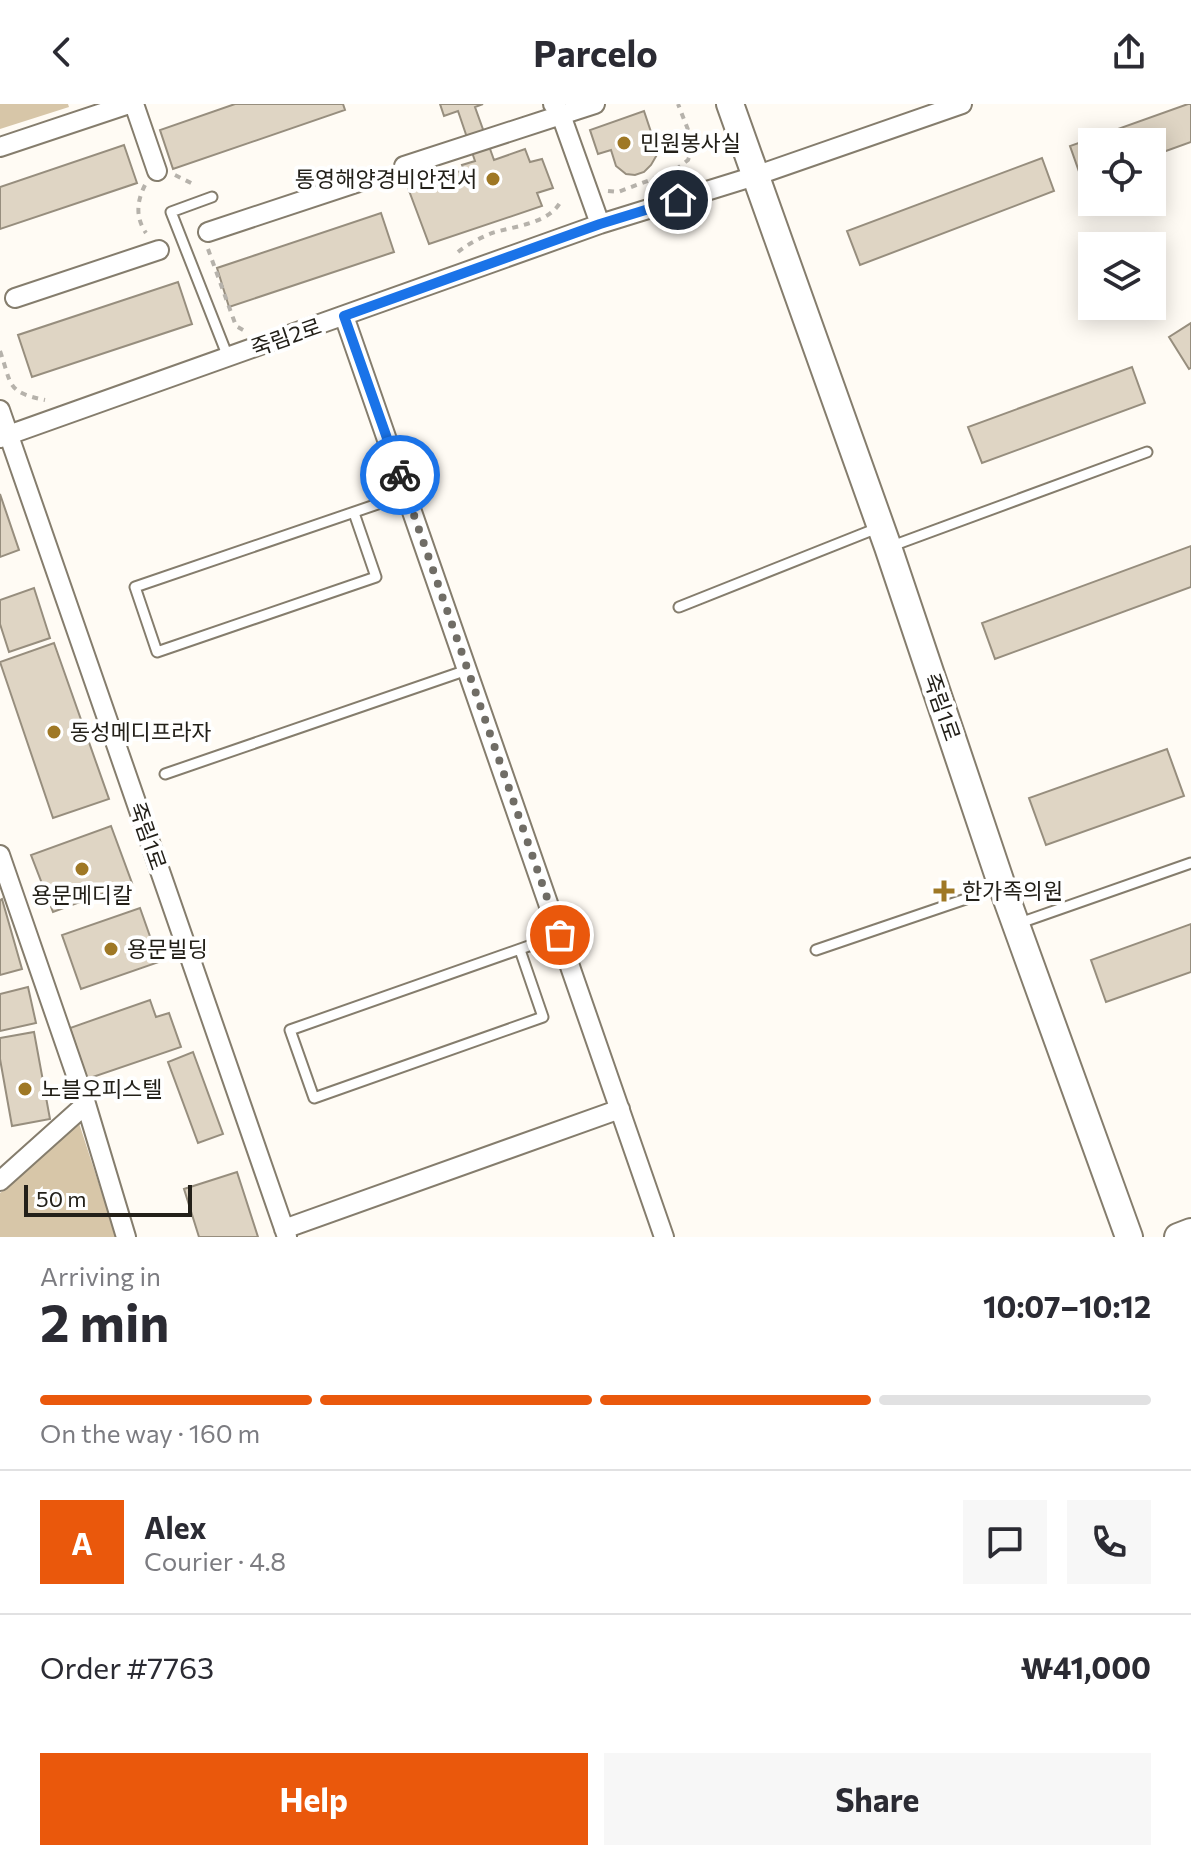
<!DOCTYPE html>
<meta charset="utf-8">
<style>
:root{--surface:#fff;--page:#f7f7f7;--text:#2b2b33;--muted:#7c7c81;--line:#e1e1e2;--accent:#ea580c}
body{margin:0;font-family:Commissioner,"Noto Sans KR",sans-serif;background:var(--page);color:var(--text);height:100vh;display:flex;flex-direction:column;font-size:30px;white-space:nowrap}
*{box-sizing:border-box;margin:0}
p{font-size:26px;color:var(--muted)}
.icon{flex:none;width:44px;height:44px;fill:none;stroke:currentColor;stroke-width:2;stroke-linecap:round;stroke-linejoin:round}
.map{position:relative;height:1133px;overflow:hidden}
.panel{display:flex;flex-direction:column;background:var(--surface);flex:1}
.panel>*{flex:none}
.fabs{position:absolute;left:1078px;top:24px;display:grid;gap:16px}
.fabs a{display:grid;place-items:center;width:88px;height:88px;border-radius:0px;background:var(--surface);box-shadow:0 4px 20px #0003;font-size:40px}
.scale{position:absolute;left:24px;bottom:20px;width:168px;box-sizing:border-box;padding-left:8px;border:4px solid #232019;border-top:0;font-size:22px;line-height:28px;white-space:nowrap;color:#232019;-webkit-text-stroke:6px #fff;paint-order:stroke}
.pin{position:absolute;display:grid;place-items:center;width:68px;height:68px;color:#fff;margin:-34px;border:4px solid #fff;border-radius:50%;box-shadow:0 2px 8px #0007}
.courier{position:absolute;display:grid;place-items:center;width:80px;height:80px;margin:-40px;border:6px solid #1a73e8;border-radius:50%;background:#fff;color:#222;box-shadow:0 2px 10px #0007}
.head em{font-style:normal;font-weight:700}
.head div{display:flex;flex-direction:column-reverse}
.head{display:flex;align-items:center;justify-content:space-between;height:136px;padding:0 40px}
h1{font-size:52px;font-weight:700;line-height:60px}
.bar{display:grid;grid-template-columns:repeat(4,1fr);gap:12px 8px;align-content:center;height:96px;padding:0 40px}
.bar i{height:10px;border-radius:6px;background:var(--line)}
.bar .active{background:var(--accent)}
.bar p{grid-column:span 4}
.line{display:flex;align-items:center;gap:20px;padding:0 40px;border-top:2px solid var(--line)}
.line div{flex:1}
.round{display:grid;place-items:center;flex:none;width:84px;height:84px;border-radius:0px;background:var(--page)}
.primary-button{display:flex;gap:16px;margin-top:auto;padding:16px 40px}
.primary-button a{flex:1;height:92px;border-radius:0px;background:var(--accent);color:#fff;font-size:32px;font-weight:700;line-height:92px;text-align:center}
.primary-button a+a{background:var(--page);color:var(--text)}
header{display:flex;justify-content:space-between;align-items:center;height:104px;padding:0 40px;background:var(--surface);font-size:36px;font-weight:700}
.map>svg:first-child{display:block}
</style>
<header><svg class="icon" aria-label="back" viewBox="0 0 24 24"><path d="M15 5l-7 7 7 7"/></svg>Parcelo<svg class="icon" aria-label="share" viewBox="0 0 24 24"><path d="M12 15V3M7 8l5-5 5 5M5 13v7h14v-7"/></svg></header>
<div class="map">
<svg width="1191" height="1133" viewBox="0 0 1191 1133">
<rect width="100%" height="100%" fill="#fffbf4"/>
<path fill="#d7c6a8" d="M0 0H68L69 3 0 25Z
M79 1019 116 1133H0V1089Z"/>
<path fill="#dfd5c4" stroke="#978e7e" stroke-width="2" d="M235 0H343L345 6 173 65 160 26Z
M440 0H483L475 3 494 56 525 45 530 58 542 55 553 84 537 89 542 102 429 140 408 84 464 66 462 61 475 57 458 7 444 12Z
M1188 0H1191V38L1152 52V38H1092V73L1082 76 1070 42Z
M644 7 658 49 651 61 644 68 635 71 626 70 616 62 611 46 598 50 590 26Z
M124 41 137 79 0 125V83Z
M1042 54 1054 87 860 161 847 127Z
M381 109 394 148 229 203 217 164Z
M178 178 192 220 32 273 18 231Z
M1191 219V264L1189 265 1169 233Z
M1132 263 1145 299 982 359 968 323Z
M0 390 19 446 0 453Z
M1191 442V483L995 555 982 519Z
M34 484 50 534 9 548 0 520V496Z
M54 539 109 695 53 714 0 558Z
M1167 645 1184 692 1046 741 1029 694Z
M111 722 132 779 53 808 31 751Z
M2 795 22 865 0 871V796Z
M140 804 159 858 81 885 62 831Z
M1191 820V868L1106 898 1091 856Z
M28 883 36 919 0 927V890Z
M150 896 156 913 169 909 181 943 87 975 70 924Z
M34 928 50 1015 12 1022 0 955V934Z
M193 948 223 1030 198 1039 168 958Z
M237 1068 258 1133H199L184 1085Z"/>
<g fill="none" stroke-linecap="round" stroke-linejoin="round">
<g stroke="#857d6d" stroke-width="13">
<path id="lane" d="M212 93 171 108 228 253
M354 409 376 473 157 548 135 483 407 390
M892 442 1147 348
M679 503 880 423
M165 670 467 566
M1017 820 1191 759
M520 846 543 913 314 994 290 926 560 831
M816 846 998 784"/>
</g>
<g stroke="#857d6d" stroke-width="22">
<path id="street" d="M134 0 157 67
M595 0 561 11 600 120
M0 43 129 0
M404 62 561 11 553 0
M208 128 362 77
M15 194 159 146
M344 212 664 1133
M0 306 287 1133
M0 334 600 120 755 72 962 0
M0 751 86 1000 0 1077
M86 1000 126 1133
M284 1125 620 1005"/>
</g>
<g stroke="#857d6d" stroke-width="30">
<path id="secondary" d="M730 0 888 443 1002 782 1129 1133
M1178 1133 1191 1128"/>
</g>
<path stroke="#b6b2ab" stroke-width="4" stroke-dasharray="6 6" stroke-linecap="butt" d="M175 71 195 81
M145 81C137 97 135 113 146 129
M608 87 618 88 674 67 688 56 694 41 678 0
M208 145 236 222 245 227
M458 148C468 140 480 134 492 129 514 122 549 120 561 97
M0 247C12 281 6 288 45 296"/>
<use href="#lane" stroke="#fff" stroke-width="9"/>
<use href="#street" stroke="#fff" stroke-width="18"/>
<use href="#secondary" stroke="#fff" stroke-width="26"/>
</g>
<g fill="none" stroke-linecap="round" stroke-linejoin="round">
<path stroke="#706d66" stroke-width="8" stroke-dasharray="0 14.4" d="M400 371 560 831"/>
<path stroke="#1a73e8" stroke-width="10" d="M400 371 344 212 600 120 678 96"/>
</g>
<g fill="#9f7825" stroke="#fff" stroke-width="3">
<circle cx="624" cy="39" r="8"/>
<circle cx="493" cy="75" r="8"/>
<circle cx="54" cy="628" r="8"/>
<circle cx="82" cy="765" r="8"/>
<path d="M940 775h8v8h8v8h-8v8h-8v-8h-8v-8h8z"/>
<circle cx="111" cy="845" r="8"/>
<circle cx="25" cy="985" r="8"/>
</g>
<g text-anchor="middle" stroke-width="8" stroke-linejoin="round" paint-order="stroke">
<g font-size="22" fill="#232019" stroke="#fff" text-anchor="start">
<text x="640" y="47">민원봉사실</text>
<text x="477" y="83" text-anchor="end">통영해양경비안전서</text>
<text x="70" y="636">동성메디프라자</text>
<text x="962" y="795">한가족의원</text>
<text x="82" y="799" text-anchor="middle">용문메디칼</text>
<text x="127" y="853">용문빌딩</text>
<text x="41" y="993">노블오피스텔</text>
</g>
<g font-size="22" fill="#232019" stroke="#fff">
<text transform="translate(286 233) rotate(-19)" y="8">죽림2로</text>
<text transform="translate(942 603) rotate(71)" y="8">죽림1로</text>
<text transform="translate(148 732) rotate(71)" y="8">죽림1로</text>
</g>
</g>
</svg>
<div class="fabs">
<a><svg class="icon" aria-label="locate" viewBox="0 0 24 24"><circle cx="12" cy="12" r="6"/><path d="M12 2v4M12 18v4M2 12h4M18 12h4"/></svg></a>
<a><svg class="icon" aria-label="layers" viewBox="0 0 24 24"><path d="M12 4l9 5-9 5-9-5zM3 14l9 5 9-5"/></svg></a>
</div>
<div class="scale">50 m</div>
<div class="pin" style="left:560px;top:831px;background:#ea580c"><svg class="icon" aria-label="bag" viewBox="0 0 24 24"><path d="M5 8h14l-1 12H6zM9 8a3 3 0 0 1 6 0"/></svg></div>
<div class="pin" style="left:678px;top:96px;background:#1f2937"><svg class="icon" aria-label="home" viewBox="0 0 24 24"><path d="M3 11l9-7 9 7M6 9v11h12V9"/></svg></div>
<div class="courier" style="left:400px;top:371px"><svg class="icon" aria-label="bike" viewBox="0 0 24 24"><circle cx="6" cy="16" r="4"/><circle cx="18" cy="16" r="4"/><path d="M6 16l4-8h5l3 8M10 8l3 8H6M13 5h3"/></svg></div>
</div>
<section class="panel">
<div class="head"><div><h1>2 min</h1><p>Arriving in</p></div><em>10:07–10:12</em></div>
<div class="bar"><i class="active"></i><i class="active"></i><i class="active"></i><i></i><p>On the way · 160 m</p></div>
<div class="line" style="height:144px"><b class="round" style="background:var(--accent);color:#fff">A</b><div><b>Alex</b><p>Courier · 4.8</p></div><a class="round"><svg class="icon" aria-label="chat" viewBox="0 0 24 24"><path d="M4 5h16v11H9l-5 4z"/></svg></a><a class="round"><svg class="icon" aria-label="phone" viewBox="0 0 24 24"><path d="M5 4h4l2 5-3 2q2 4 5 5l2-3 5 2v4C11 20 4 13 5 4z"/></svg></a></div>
<div class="line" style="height:104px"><div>Order #7763</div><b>₩41,000</b></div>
<div class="primary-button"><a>Help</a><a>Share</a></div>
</section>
